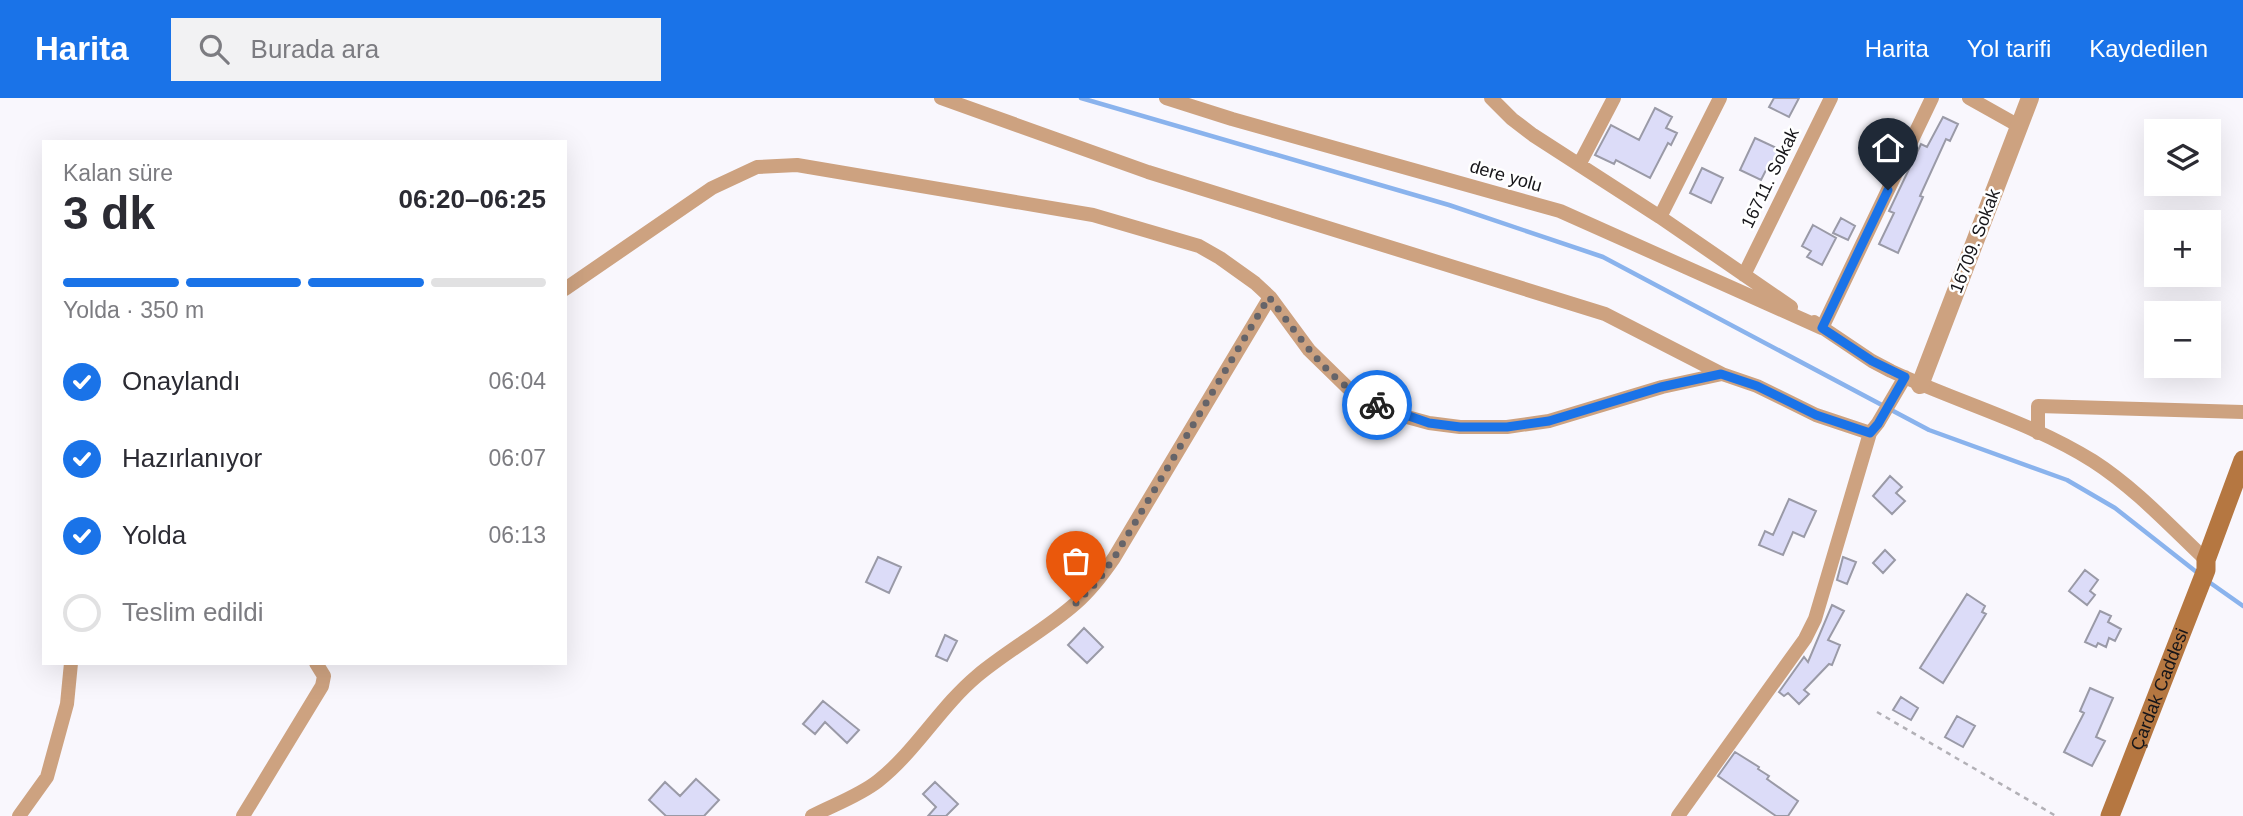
<!DOCTYPE html>
<html lang="tr">
<meta charset="utf-8">
<style>
:root{--surface:#fff;--page:#f2f2f3;--text:#2b2b33;--muted:#7c7c81;--line:#e1e1e2;--accent:#1a73e8}
body{margin:0;font-family:Helvetica,sans-serif;background:var(--page);color:var(--text);height:100vh;display:flex;flex-direction:column;font-size:26px;white-space:nowrap}
*{box-sizing:border-box;margin:0}
p{font-size:23px;color:var(--muted)}
.icon{flex:none;width:38px;height:38px;fill:none;stroke:currentColor;stroke-width:2;stroke-linecap:round;stroke-linejoin:round}
.map{position:relative;flex:1;overflow:hidden}
.drawer{position:absolute;left:42px;top:42px;width:525px;height:525px;display:flex;flex-direction:column;background:var(--surface);border-radius:0px;box-shadow:0 7px 28px #0002}
.drawer>*{flex:none}
.tools{position:absolute;left:2144px;top:21px;display:grid;gap:14px}
.tools a{display:grid;place-items:center;width:77px;height:77px;border-radius:0px;background:var(--surface);box-shadow:0 7px 28px #0002;font-size:35px}
.pin{position:absolute;display:grid;place-items:center;width:60px;height:60px;color:#fff;margin:-72px -30px;border-radius:50% 50% 50% 0;rotate:-45deg;box-shadow:0 0 7px #0007}
.pin .icon{rotate:45deg}
.courier{position:absolute;display:grid;place-items:center;width:70px;height:70px;margin:-35px;border:5px solid #1a73e8;border-radius:50%;background:#fff;color:#222;box-shadow:0 2px 9px #0007}
.summary em{font-style:normal;font-weight:700}
.summary div{display:flex;flex-direction:column-reverse}
.summary{display:flex;align-items:center;justify-content:space-between;height:119px;padding:0 21px}
h1{font-size:46px;font-weight:700;line-height:52px}
.bar{display:grid;grid-template-columns:repeat(4,1fr);gap:10px 7px;align-content:center;height:84px;padding:0 21px}
.bar i{height:9px;border-radius:5px;background:var(--line)}
.bar .on{background:var(--accent)}
.bar p{grid-column:span 4}
ol{padding:0 21px;list-style:none}
li{display:flex;align-items:center;gap:21px;height:77px}
li p{margin-inline-start:auto}
li .icon{padding:7px;border-radius:50%;background:var(--accent);color:#fff;stroke-width:4}
li:last-child{color:var(--muted)}
li i{width:38px;height:38px;border:4px solid var(--line);border-radius:50%}
header{display:flex;align-items:center;gap:42px;box-sizing:border-box;height:98px;padding:0 35px;background:var(--accent);color:#fff}
header strong{font-size:33px}
nav{display:flex;gap:38px;margin-inline-start:auto;font-size:24px}
.search{width:490px;height:63px;background:var(--page);display:flex;align-items:center;gap:18px;box-sizing:border-box;padding:0 24px;border-radius:0px;color:var(--muted);font-size:26px}
.map>svg:first-child{display:block}
</style>
<header>
<strong>Harita</strong>
<div class="search"><svg class="icon" aria-label="search" viewBox="0 0 24 24"><circle cx="10" cy="10" r="6"/><path d="M15 15l6 6"/></svg>Burada ara</div>
<nav><a>Harita</a><a>Yol tarifi</a><a>Kaydedilen</a></nav>
</header>
<div class="map">
<svg width="2243" height="718" viewBox="0 0 2243 718">
<rect width="100%" height="100%" fill="#f9f7fd"/>
<g fill="none" stroke-linecap="round" stroke-linejoin="round">
<path stroke="#8ab3ed" stroke-width="4.5" d="M1081 0 1449 107 1603 159 1929 332 2067 382 2115 410 2199 476
M2209 484 2243 508"/>
</g>
<path fill="#dcdcf8" stroke="#9a9aa7" stroke-width="2" d="M1774 0H1799L1789 19 1769 9Z
M1655 10 1672 19 1666 30 1677 35 1671 47 1668 45 1650 80 1616 62 1614 66 1595 57 1611 27 1639 42Z
M1943 19 1958 26 1950 43 1946 41 1920 98 1923 99 1898 155 1879 146 1894 115 1889 113 1921 46 1927 49Z
M1755 40 1781 52 1771 72 1767 70 1761 82 1740 72Z
M1702 70 1723 80 1711 105 1690 95Z
M1841 120 1855 128 1848 142 1833 135Z
M1813 127 1836 140 1822 167 1807 159 1811 153 1802 148Z
M1890 378 1902 389 1896 395 1905 403 1892 416 1873 398Z
M1789 401 1816 413 1804 439 1793 434 1783 457 1759 447 1765 433 1773 437Z
M1885 452 1895 462 1883 475 1873 465Z
M878 459 901 469 889 495 866 484Z
M1843 459 1856 464 1847 486 1837 482Z
M2085 472 2098 482 2090 493 2095 497 2087 507 2069 493Z
M1967 496 1985 508 1982 514 1986 516 1943 585 1920 570Z
M1832 507 1844 513 1828 542 1840 547 1832 567 1829 566 1804 592 1809 596 1799 606 1788 595 1784 598 1779 594 1804 559 1808 564Z
M2100 513 2111 518 2108 524 2121 531 2115 543 2109 540 2106 549 2098 545 2096 549 2085 544Z
M1084 530 1103 549 1087 565 1068 547Z
M945 537 957 543 947 563 936 558Z
M2090 590 2113 600 2096 639 2105 643 2092 668 2064 654 2084 615 2080 613Z
M1901 599 1918 610 1911 622 1893 612Z
M823 603 859 632 847 645 825 624 815 636 803 626Z
M1957 618 1975 628 1963 649 1945 639Z
M1735 654 1759 669 1758 671 1769 678 1767 681 1798 703 1788 718H1776L1718 678Z
M696 681 719 702 704 718H666L649 702 665 684 680 698Z
M935 684 958 706 946 718H928L936 709 923 696Z"/>
<g fill="none" stroke-linecap="round" stroke-linejoin="round">
<path stroke="#b2b0b6" stroke-width="2.5" stroke-dasharray="5 5" stroke-linecap="butt" d="M1877 614 2056 718"/>
<path stroke="#cda280" stroke-width="14" d="M941 0 1148 74 1605 216 1722 276
M1166 0 1232 21 1560 113 1822 230 1932 0
M1491 0 1512 21 1533 37 1660 119 1791 209
M1969 0 2019 28
M1579 67 1614 0
M1660 119 1720 0
M1744 177 1831 0
M565 191 712 90 757 69 797 67 1093 117 1199 148 1220 160 1255 185 1270 199 1309 252 1348 290 1371 304 1396 316 1429 325 1460 329H1507L1549 323 1662 289 1722 276 1757 288 1816 317 1870 335
M1814 224 1872 263 1891 273C1957 304 2031 324 2093 363 2135 390 2170 428 2206 462
M2038 335V308L2243 314
M19 718 47 679 67 606 71 565
M243 718 322 588 324 578 316 565
M812 718C833 707 859 698 878 683 916 653 940 609 977 578 1008 552 1047 531 1076 505 1091 492 1103 476 1114 460L1270 199
M1678 718 1805 541 1815 521 1870 335 1878 325 1905 279"/>
<path stroke="#cda280" stroke-width="18" d="M1920 287 2030 0"/>
<path stroke="#b57741" stroke-width="19" id="s1" d="M2110 718 2206 472V462L2243 362"/>
</g>
<g fill="none" stroke-linecap="round" stroke-linejoin="round">
<path stroke="#656469" stroke-width="7" stroke-dasharray="0 12.6" d="M1076 505 1097 484 1114 460 1269 199C1300 239 1329 286 1377 307"/>
<path stroke="#1a73e8" stroke-width="9" d="M1377 307 1429 325 1460 329H1507L1549 323 1661 289 1721 276 1757 288 1816 317 1870 335 1878 326 1905 279 1872 263 1822 230 1888 92"/>
</g>
<g text-anchor="middle" stroke-width="5" stroke-linejoin="round" paint-order="stroke">
<g font-size="18" fill="#161519" stroke="#fff">
<text transform="translate(1506 78) rotate(16)" y="6">dere yolu</text>
<text transform="translate(1770 80) rotate(-64)" y="6">16711. Sokak</text>
<text transform="translate(1975 143) rotate(-69)" y="6">16709. Sokak</text>
<text dy="6" stroke="none"><textPath href="#s1" startOffset="136">Çardak Caddesi</textPath></text>
</g>
</g>
</svg>
<div class="tools">
<a><svg class="icon" aria-label="layers" viewBox="0 0 24 24"><path d="M12 4l9 5-9 5-9-5zM3 14l9 5 9-5"/></svg></a>
<a>+</a>
<a>−</a>
</div>
<div class="pin" style="left:1076px;top:505px;background:#ea580c"><svg class="icon" aria-label="bag" viewBox="0 0 24 24"><path d="M5 8h14l-1 12H6zM9 8a3 3 0 0 1 6 0"/></svg></div>
<div class="pin" style="left:1888px;top:92px;background:#1f2937"><svg class="icon" aria-label="home" viewBox="0 0 24 24"><path d="M3 11l9-7 9 7M6 9v11h12V9"/></svg></div>
<div class="courier" style="left:1377px;top:307px"><svg class="icon" aria-label="bike" viewBox="0 0 24 24"><circle cx="6" cy="16" r="4"/><circle cx="18" cy="16" r="4"/><path d="M6 16l4-8h5l3 8M10 8l3 8H6M13 5h3"/></svg></div>
<section class="drawer">
<div class="summary"><div><h1>3 dk</h1><p>Kalan süre</p></div><em>06:20–06:25</em></div>
<div class="bar"><i class="on"></i><i class="on"></i><i class="on"></i><i></i><p>Yolda · 350 m</p></div>
<ol>
<li><svg class="icon" aria-label="check" viewBox="0 0 24 24"><path d="M5 12l5 5 9-10"/></svg>Onaylandı<p>06:04</p></li>
<li><svg class="icon" aria-label="check" viewBox="0 0 24 24"><path d="M5 12l5 5 9-10"/></svg>Hazırlanıyor<p>06:07</p></li>
<li><svg class="icon" aria-label="check" viewBox="0 0 24 24"><path d="M5 12l5 5 9-10"/></svg>Yolda<p>06:13</p></li>
<li><i></i>Teslim edildi</li>
</ol>
</section>
</div>
